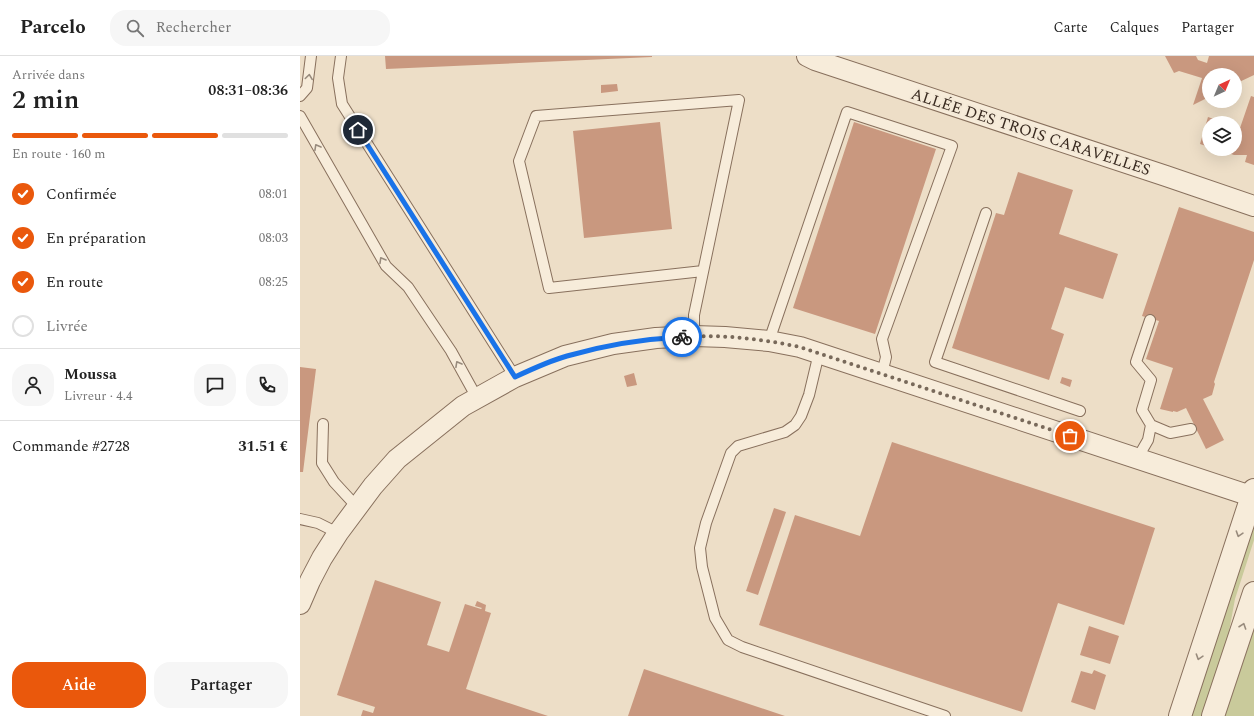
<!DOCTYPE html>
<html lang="fr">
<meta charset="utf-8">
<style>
:root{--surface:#fff;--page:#f6f6f6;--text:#222;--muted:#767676;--line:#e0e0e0;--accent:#ea580c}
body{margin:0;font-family:Spectral,serif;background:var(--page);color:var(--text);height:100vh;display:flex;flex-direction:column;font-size:15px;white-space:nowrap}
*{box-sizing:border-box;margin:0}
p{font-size:13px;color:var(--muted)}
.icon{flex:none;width:22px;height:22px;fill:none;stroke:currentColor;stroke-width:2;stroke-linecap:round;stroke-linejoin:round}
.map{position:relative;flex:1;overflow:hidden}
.details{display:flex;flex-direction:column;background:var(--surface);width:300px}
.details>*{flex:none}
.needle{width:26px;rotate:44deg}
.tools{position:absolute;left:902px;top:12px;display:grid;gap:8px}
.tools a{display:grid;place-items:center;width:40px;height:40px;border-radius:50%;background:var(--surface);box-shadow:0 4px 16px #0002;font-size:20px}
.pin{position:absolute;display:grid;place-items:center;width:34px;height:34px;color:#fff;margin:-17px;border:2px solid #fff;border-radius:50%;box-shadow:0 1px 4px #0007}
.courier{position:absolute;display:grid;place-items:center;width:40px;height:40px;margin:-20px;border:3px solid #1a73e8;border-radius:50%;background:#fff;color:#222;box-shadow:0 1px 5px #0007}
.overview em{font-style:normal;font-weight:600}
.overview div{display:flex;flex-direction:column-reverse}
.overview{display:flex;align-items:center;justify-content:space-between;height:68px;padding:0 12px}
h1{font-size:26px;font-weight:600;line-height:30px}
.bar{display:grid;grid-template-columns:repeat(4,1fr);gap:6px 4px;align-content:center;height:48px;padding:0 12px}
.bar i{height:5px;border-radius:3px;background:var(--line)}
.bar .on{background:var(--accent)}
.bar p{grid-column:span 4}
.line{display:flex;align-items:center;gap:10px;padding:0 12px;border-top:1px solid var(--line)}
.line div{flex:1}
.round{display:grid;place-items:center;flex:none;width:42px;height:42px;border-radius:16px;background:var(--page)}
ol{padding:0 12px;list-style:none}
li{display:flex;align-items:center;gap:12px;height:44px}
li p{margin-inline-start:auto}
li .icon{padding:4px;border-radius:50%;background:var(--accent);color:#fff;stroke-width:4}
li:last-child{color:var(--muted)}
li i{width:22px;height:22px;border:2px solid var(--line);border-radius:50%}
.button{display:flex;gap:8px;margin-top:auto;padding:8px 12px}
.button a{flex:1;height:46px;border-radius:16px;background:var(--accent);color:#fff;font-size:16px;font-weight:600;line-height:46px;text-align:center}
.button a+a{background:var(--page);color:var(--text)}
header{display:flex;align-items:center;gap:24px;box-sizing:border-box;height:56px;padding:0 20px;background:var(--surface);border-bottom:1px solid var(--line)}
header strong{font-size:19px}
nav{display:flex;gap:22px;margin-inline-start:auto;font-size:14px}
.search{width:280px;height:36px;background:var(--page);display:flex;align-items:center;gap:10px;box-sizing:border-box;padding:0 14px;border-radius:16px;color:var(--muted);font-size:15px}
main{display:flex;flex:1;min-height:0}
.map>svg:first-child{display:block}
</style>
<header>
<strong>Parcelo</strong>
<div class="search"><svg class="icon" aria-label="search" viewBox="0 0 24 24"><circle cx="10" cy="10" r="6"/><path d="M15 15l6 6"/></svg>Rechercher</div>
<nav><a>Carte</a><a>Calques</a><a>Partager</a></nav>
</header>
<main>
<section class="details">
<div class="overview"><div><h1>2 min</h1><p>Arrivée dans</p></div><em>08:31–08:36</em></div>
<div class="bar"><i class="on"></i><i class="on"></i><i class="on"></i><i></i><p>En route · 160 m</p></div>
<ol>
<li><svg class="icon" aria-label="check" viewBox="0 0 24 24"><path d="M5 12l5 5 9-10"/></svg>Confirmée<p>08:01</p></li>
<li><svg class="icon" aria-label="check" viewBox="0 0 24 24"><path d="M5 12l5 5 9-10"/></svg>En préparation<p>08:03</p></li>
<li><svg class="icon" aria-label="check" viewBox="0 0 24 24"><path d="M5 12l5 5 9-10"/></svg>En route<p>08:25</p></li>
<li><i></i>Livrée</li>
</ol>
<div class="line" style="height:72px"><a class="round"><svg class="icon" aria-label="person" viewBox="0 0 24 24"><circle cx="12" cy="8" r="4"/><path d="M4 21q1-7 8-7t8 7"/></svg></a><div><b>Moussa</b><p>Livreur · 4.4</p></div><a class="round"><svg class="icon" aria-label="chat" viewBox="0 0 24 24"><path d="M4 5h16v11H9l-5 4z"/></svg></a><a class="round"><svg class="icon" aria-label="phone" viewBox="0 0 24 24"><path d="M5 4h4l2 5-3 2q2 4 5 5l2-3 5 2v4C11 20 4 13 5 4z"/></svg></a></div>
<div class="line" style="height:52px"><div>Commande #2728</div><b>31.51 €</b></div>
<div class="button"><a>Aide</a><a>Partager</a></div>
</section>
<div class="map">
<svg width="954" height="660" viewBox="0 0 954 660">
<rect width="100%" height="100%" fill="#eddec7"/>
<path fill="#c9ca9b" d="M954 464V484L935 543 925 597 904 660H890Z
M954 574V660H925Z"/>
<path fill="#c9987f" d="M85 0H352V1L86 13Z
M865 0H896L898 4 907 7 909 0H954V19L935 28V19H909V41L893 49 902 22 879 15 874 17Z
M317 28 318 35 301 37V29Z
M951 40 954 41V109L945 106 947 99H934L917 93H935V70L940 72Z
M908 61 925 67H909V91L900 88Z
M360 66 372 173 284 182 273 75Z
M554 66 636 93 575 278 493 252Z
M718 116 773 134 759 178 818 198 803 243 765 231 751 273 764 278 749 324 652 292 696 157 704 159Z
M879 151 954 176V204L914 326 915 328 912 339 903 343 924 384 906 393 886 352 877 356 873 355V356L860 353 873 312 846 303 859 265 842 260Z
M0 311 16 313 3 416H0Z
M334 317 337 329 327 331 324 320Z
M762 321 772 324 770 331 760 327Z
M592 386 855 472 824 569 758 547 722 656 459 569 495 459 560 480Z
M474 452 486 456 458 539 446 535Z
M75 524 141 546 127 589 149 596 165 548 181 553 182 552 175 550 177 545 186 549 185 555 191 557 166 633 248 660H61L63 654 73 657 75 651 37 639Z
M789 570 819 580 810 608 780 599Z
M344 613 485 660H328Z
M794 614 806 619 795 654 771 646 781 615 792 618Z"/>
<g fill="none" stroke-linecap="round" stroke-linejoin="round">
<g stroke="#88705d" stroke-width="12">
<path id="service" d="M41 0 38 22 42 48 215 321
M0 40 7 32 11 0
M0 60 86 210 108 231 151 295 177 342
M686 157 635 306 780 355
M394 280V259L439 44 236 60 219 105 249 232 403 215
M469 285 547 56 652 90 582 283 586 301 582 318
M519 297 509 339 501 360 495 369 485 376 438 390 431 397 406 467 400 492 402 511 415 562 428 584 442 591 645 660
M23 368 22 407 34 426 57 451
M851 369 870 377 891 373
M837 403 848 384 851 369 842 354 851 324 836 306 850 264
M0 463 18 467 38 477"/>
</g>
<g stroke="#88705d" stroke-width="22">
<path id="minor" d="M507 0 515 4 866 120 954 150
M0 548 10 525 22 502 38 477 73 430 97 403 163 350 215 321 265 300 313 288 356 282 394 280 425 281 469 285 500 291 954 441"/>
</g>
<g stroke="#88705d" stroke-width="24">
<path id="tertiary" d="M880 660 954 434
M913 660 954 537"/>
</g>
<use href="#service" stroke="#f7ecda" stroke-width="10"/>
<use href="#minor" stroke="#f7ecda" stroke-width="20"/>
<use href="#tertiary" stroke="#f7ecda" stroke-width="22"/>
</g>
<defs><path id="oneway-chevron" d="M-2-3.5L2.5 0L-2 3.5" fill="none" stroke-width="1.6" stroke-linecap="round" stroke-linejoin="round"/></defs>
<g stroke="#988b7d">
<use href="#oneway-chevron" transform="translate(9 21) rotate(-82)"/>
<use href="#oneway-chevron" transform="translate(17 91) rotate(-119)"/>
<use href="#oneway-chevron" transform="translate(82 204) rotate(-120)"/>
<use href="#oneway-chevron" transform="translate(158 308) rotate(-119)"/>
<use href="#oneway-chevron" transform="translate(939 478) rotate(108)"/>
<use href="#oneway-chevron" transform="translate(943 570) rotate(-71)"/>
<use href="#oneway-chevron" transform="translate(899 601) rotate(108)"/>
</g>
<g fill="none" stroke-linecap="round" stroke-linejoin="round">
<path stroke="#78695a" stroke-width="4" stroke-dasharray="0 7.2" d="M382 281C422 278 461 283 500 291L770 380"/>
<path stroke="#1a73e8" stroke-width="5" d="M58 74 215 321C232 313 249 305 267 300 305 289 343 283 382 281"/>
</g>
<g text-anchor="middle" stroke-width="4" stroke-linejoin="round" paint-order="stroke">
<g font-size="16" fill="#392a20" stroke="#f4e9d7">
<text transform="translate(731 75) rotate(18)" y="6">ALLÉE DES TROIS CARAVELLES</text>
</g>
</g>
</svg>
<div class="tools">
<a><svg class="needle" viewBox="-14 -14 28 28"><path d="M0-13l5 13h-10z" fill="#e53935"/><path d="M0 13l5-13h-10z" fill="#767676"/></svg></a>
<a><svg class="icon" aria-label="layers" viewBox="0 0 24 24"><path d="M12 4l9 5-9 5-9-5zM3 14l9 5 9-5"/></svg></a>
</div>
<div class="pin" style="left:770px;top:380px;background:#ea580c"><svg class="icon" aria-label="bag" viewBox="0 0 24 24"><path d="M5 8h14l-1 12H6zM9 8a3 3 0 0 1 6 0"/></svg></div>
<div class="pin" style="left:58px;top:74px;background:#1f2937"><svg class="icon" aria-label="home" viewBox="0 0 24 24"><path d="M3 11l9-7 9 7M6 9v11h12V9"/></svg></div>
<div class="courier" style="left:382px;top:281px"><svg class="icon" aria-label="bike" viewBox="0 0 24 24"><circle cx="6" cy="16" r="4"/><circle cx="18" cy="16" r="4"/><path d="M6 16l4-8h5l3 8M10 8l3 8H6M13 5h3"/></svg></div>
</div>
</main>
